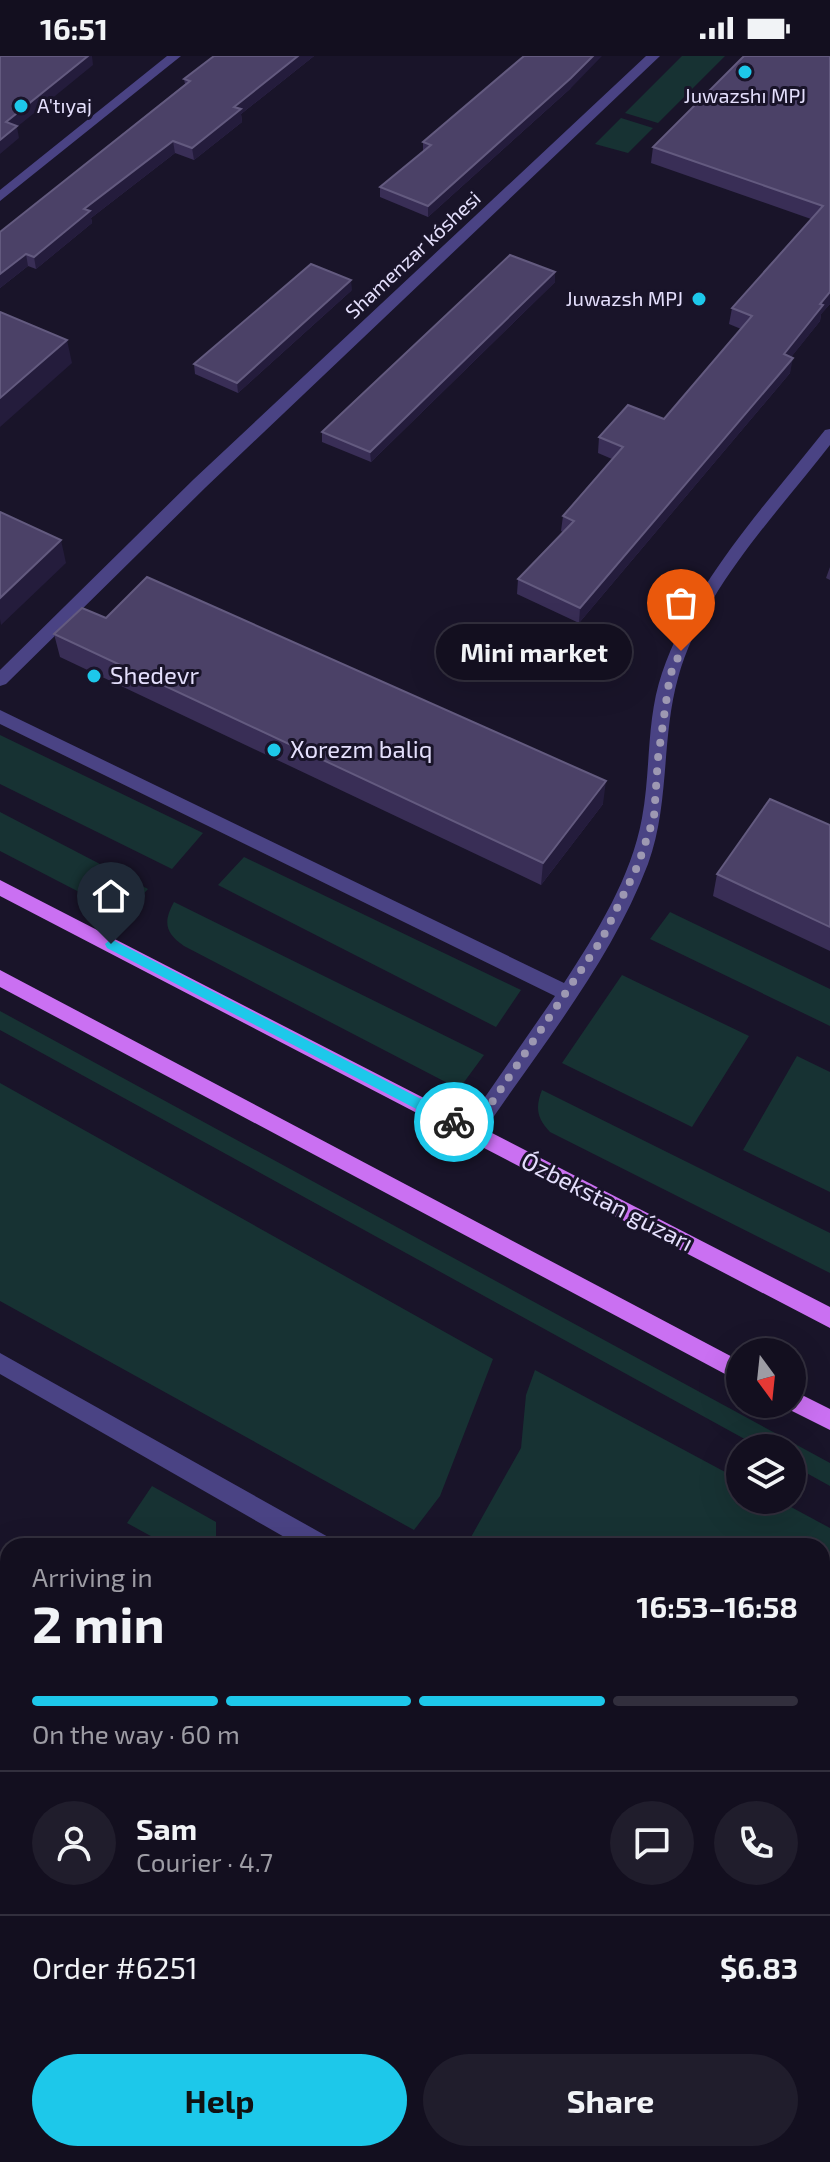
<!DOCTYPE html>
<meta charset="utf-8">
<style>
:root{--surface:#130f1f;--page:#201d2c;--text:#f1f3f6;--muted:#9d9ca4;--line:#322f3d;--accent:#1dc8ea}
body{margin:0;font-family:"Exo 2",sans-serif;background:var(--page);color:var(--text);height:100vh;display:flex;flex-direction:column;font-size:30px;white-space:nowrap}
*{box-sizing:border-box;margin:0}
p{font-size:26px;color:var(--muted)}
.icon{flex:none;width:44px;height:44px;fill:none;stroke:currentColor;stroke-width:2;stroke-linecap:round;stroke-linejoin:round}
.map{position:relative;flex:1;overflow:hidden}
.details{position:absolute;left:0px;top:1482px;width:830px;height:624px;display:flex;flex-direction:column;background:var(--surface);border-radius:24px 24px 0 0;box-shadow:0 8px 32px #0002,0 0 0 2px var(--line)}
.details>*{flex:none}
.needle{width:52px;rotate:165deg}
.fabs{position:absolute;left:726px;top:1282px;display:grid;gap:16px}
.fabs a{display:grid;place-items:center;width:80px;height:80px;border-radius:50%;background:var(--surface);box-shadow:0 8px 32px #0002,0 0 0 2px var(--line);font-size:40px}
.pin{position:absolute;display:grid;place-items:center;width:68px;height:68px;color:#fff;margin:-82px -34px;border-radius:50% 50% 50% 0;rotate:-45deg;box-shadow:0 0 8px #0007}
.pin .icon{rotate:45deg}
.courier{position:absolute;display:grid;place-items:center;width:80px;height:80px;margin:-40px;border:6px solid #1dc8ea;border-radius:50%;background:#fff;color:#222;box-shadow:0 2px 10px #0007}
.bubble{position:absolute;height:56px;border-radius:28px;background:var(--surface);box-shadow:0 8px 32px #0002,0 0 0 2px var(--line);font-size:26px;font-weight:700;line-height:56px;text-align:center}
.head em{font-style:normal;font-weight:700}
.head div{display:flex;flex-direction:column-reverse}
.head{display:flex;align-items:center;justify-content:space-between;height:136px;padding:0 32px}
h1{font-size:52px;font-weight:700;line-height:60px}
.bar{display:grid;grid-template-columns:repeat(4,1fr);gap:12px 8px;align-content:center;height:96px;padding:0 32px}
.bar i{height:10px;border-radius:6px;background:var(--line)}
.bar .active{background:var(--accent)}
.bar p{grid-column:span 4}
.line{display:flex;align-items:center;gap:20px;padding:0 32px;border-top:2px solid var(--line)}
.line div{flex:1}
.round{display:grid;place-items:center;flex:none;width:84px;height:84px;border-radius:42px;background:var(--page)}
.action{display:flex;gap:16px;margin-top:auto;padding:16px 32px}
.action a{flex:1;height:92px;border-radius:48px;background:var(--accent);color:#111;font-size:32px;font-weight:700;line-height:92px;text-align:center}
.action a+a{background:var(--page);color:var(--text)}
.status{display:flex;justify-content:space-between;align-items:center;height:56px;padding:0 40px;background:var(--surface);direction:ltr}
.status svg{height:22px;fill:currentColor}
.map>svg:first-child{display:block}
</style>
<div class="status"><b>16:51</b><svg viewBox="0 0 49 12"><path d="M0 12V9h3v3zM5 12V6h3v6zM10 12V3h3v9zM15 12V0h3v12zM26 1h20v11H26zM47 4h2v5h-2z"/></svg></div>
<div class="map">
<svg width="830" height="2106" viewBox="0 0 830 2106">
<rect width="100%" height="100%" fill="#191429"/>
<path fill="#173233" d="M682 0H725L658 67 625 57Z
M621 62 653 72 628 97 595 88Z
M0 679 203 777 172 813 0 728Z
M0 756 148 833 133 849 110 852 0 795Z
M244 801 521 934 496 971 218 829Z
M174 846 484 999 459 1033 184 890C165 877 163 866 174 846Z
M670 856 830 933V970L650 883Z
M622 919 749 980 692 1071 562 1007Z
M0 955 830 1407V1430L792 1409V1392H761L0 974Z
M797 1000 830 1016V1136L743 1094Z
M0 1027 493 1303 440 1440 414 1474 0 1245Z
M542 1034 830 1177V1217L550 1076C537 1062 535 1052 542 1034Z
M535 1314 740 1424V1444H778L830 1472V1701L822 1697V1490H466L521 1392 526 1339Z
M152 1430 216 1466V1482L211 1490H169L127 1467Z
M822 1798 830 1803V1935L822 1930Z
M822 1969 830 1974V2091L822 2086Z"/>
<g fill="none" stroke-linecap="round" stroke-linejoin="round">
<path fill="#4a4384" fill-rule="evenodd" d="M167 0H181L0 145V134Z
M646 0H660L206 431 6 628 0 630V614L194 423Z
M830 373V389C775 460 703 533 678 622 661 683 670 748 648 808 610 908 538 994 479 1082L472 1085 465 1082 462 1076 465 1070 555 940 0 668V654L564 927C597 876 631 822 642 762 651 714 646 664 662 617 694 525 765 450 825 374Z
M0 1297 330 1482 333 1490H300L0 1318Z
M822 1755 830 1758V1783L822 1780Z"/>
<path fill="#ca70f2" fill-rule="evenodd" d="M0 824 830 1251V1272L0 840Z
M0 914 740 1305V1326L0 931Z
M792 1334 830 1353V1374L784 1351 783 1348H792Z"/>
</g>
<path fill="#392e56" d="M214 0H314L241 58 242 66 194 104 175 97 91 162 92 167 36 213 28 210 0 232V176L185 28 184 23Z
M830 0V248L821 258 820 265 791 301 790 317 579 567 517 538 518 523 563 476 561 475 563 460 612 403 598 397 599 381 664 363 741 273 729 268 732 252 811 163 651 107 653 91Z
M571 32 428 161 380 141V131L423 95V86Z
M555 216V226L371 406 322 386V376Z
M352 234 238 337 195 318 194 308Z
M830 511V524L826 522Z
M106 562 603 748 541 829 60 601 54 578Z
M830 769V895L713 840 717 818Z
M537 2098H768L781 2106H549Z"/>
<path fill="#241c3c" d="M88 0H92L93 9 17 71 19 82 0 98V84L6 66Z
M298 0H314L241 58 242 66 194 104 192 92 234 51Z
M593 0H602L571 32 428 161V150Z
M173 85 175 97 91 162 92 167 36 213 34 201 84 153Z
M26 198 28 210 0 232V218Z
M555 216V226L371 406 370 396Z
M351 224 352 234 238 337 237 327Z
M830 236V248L821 258 820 265 781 314 784 298 820 248Z
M67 284 72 307 0 371V342Z
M793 302 790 317 579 567 580 552Z
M61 484 66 507 1 569 0 563V542Z
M606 725 603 748 541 829 543 807Z"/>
<path fill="#4b4167" stroke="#635a7f" stroke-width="2" d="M0 0H88L6 66 17 70 0 84Z
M214 0H298L234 51 241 53 192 92 173 85 84 153 90 155 34 201 26 198 0 218V176L190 25 184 23Z
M524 0H593L571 22 428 150 380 131 431 89 423 86Z
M744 0H830V236L820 248 823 249 784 298 793 302 580 552 518 523 574 465 563 460 623 391 599 381 628 349 664 363 752 260 732 252 823 150 653 91Z
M510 199 555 216 370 396 322 376Z
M311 208 351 224 237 327 194 308Z
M0 256 67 284 0 342Z
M0 456 61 484 0 542Z
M147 521 606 725 543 807 54 578 82 552 106 562Z
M770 743 830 769V871L717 818Z
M0 1638 8 1643V1892L0 1887Z
M547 2098H768L781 2106H559Z"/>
<path fill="#1dc8ea" d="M111 883 458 1062V1070H449L107 892 105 888Z"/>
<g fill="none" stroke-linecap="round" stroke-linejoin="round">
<path stroke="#9d98b2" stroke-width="8" stroke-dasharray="0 14.4" d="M454 1066 472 1076 602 883 638 809 654 761 658 702 670 619 681 595"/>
</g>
<g fill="#1dc8ea" stroke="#191429" stroke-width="3">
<circle cx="745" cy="16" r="8"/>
<circle cx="21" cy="50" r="8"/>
<circle cx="699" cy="243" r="8"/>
<circle cx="94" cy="620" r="8"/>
<circle cx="274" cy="694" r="8"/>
</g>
<g text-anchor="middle" stroke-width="6" stroke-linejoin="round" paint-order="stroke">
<g font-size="20" fill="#e4dffc" stroke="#191429">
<text x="745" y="47">Juwazshı MPJ</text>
<text x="37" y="57" text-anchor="start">A'tıyaj</text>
<text x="683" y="250" text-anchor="end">Juwazsh MPJ</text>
</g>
<g font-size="20" fill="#e4dffc" stroke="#191429">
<text transform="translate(413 199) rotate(-43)" y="7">Shamenzar kóshesi</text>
</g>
<g font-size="24" fill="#e4dffc" stroke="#191429" text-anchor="start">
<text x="110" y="628">Shedevr</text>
<text x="290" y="702">Xorezm baliq</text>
</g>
<g font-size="24" fill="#e4dffc" stroke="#191429">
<text transform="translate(607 1146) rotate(27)" y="8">Ózbekstan gúzarı</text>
</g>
</g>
</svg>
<div class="fabs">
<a><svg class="needle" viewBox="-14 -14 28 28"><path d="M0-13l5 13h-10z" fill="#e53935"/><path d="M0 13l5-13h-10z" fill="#9d9ca4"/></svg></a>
<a><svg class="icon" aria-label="layers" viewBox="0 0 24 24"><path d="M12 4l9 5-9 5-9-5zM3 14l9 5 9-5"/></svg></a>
</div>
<div class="pin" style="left:681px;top:595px;background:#ea580c"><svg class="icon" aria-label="bag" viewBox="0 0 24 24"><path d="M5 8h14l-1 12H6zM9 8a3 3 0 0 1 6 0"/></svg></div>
<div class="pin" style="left:111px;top:888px;background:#1f2937"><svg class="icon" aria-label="home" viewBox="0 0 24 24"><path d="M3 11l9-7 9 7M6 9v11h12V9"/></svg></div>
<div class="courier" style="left:454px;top:1066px"><svg class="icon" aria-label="bike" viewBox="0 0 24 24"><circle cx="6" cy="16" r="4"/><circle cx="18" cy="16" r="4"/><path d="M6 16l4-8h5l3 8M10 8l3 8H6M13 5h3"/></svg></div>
<div class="bubble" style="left:436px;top:568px;width:196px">Mini market</div>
<section class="details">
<div class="head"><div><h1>2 min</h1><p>Arriving in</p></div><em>16:53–16:58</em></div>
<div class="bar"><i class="active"></i><i class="active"></i><i class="active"></i><i></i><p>On the way · 60 m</p></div>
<div class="line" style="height:144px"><a class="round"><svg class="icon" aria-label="person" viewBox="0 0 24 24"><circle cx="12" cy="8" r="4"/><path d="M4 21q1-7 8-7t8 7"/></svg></a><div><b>Sam</b><p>Courier · 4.7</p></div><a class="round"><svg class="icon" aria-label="chat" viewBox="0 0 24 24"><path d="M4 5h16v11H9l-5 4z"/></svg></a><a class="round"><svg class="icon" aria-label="phone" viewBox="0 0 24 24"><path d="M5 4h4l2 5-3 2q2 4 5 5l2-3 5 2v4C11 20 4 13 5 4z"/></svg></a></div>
<div class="line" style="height:104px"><div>Order #6251</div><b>$6.83</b></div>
<div class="action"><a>Help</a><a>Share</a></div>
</section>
</div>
